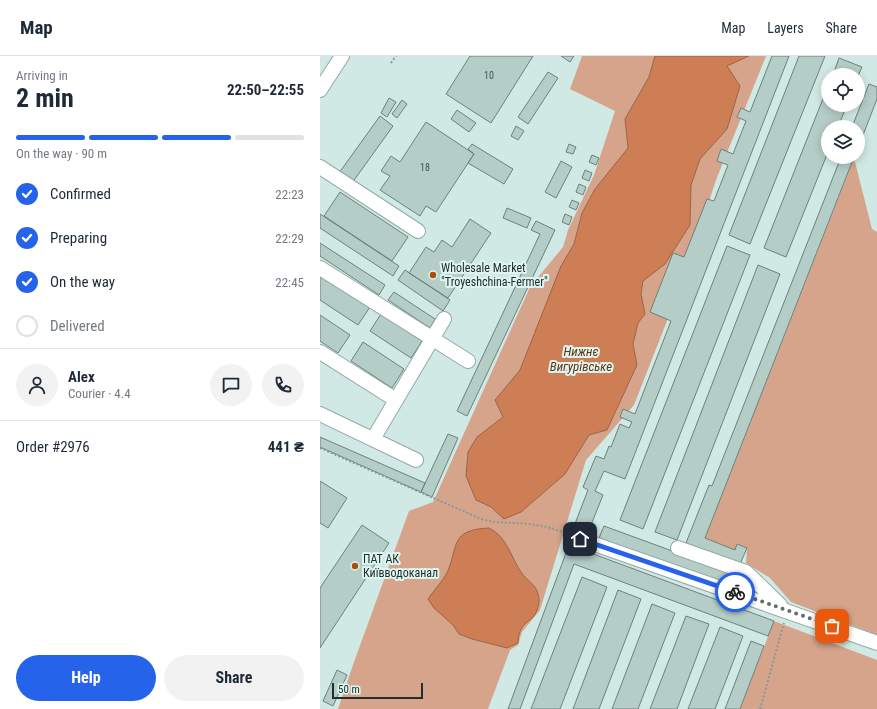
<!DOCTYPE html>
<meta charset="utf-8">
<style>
:root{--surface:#fff;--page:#f2f2f3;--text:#1f2937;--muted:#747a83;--line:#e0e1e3;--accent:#2563eb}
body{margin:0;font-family:"Roboto Condensed",sans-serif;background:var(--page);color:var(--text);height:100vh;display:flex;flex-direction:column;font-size:15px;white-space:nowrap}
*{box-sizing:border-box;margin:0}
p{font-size:13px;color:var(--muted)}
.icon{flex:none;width:22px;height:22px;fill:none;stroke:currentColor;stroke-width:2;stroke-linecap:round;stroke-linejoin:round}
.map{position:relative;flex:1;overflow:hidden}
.side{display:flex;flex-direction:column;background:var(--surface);width:320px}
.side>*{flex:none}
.fabs{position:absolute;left:501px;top:12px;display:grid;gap:8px}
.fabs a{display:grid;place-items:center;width:44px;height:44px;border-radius:50%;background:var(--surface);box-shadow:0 2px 10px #0003;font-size:20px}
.scale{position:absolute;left:12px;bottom:10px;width:91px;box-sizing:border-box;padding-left:4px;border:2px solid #242d2b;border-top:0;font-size:11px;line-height:14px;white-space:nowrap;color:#242d2b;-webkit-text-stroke:3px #def6f1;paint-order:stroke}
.pin{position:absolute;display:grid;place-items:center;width:34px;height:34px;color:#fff;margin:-17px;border-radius:8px;box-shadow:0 2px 6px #0006}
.courier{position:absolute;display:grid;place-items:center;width:40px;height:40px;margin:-20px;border:3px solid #2563eb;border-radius:50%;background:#fff;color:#222;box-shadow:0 1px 5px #0007}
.head em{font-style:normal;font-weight:700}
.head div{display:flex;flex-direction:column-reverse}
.head{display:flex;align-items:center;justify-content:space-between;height:68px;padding:0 16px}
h1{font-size:26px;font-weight:700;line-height:30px}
.bar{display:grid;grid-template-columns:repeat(4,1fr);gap:6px 4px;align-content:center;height:48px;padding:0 16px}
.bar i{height:5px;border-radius:3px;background:var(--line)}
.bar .on{background:var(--accent)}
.bar p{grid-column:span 4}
.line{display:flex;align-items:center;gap:10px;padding:0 16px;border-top:1px solid var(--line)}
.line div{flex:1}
.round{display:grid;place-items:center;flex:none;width:42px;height:42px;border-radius:21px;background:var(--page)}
ol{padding:0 16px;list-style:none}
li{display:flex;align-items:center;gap:12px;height:44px}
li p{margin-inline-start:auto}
li .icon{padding:4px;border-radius:50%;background:var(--accent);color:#fff;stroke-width:4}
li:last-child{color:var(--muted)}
li i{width:22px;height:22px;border:2px solid var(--line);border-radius:50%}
.cta{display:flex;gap:8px;margin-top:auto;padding:8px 16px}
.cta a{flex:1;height:46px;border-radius:24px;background:var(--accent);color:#fff;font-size:16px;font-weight:700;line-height:46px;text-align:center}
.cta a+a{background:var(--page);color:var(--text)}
header{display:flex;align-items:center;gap:24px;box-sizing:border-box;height:56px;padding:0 20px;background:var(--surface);border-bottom:1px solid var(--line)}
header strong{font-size:19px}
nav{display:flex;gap:22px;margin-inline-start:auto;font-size:14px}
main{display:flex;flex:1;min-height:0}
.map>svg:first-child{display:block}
</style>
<header>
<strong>Map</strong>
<nav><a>Map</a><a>Layers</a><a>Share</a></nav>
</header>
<main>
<section class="side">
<div class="head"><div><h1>2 min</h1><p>Arriving in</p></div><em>22:50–22:55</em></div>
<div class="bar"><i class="on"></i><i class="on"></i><i class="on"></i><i></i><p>On the way · 90 m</p></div>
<ol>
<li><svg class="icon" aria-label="check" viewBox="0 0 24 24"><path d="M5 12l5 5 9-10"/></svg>Confirmed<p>22:23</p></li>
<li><svg class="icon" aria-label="check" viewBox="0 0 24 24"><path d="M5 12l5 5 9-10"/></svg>Preparing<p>22:29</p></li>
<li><svg class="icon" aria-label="check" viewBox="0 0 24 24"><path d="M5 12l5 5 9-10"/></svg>On the way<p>22:45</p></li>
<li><i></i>Delivered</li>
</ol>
<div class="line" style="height:72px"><a class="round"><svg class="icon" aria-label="person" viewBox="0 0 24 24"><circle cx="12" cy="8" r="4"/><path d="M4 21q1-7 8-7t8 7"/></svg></a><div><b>Alex</b><p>Courier · 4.4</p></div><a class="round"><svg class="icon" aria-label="chat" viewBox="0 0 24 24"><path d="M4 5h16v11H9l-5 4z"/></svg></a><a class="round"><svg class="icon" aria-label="phone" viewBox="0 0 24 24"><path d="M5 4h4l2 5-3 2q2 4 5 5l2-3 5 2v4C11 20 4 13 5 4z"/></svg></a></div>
<div class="line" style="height:52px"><div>Order #2976</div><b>441 ₴</b></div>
<div class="cta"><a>Help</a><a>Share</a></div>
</section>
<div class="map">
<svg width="557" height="653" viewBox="0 0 557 653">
<rect width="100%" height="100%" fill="#d1e9e4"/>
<path fill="#d5a48b" d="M262 0H446L396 124 363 224 314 349 266 404 220 554 202 576 198 589 190 594 168 653H18L34 606 89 455 113 446 210 231 243 191 248 174 274 119 295 55 250 33Z
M534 102 552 173 557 176V579L471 546 450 522 426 507 427 492 417 488 415 494 385 482Z
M454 565 557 604V653H420Z"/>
<path fill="#cd7e55" stroke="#9a6648" d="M335 0H429L407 10 420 30 407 73 380 103 371 129 370 169 345 208 323 225 321 238 325 258 318 267 313 288 317 309 287 374 269 379 245 418 201 456 184 463 171 451 156 444 146 420 148 396 157 381 183 361 175 344 200 314 241 210 254 188 262 157 275 133 308 92 305 63 329 21Z
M169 472C188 481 191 503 203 519 207 524 213 527 216 533 219 538 220 545 218 551 214 569 199 562 198 587L187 592 152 583 139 578 133 569 114 552 108 543C114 534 122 526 127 517 139 490 129 474 169 472Z"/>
<path fill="#b5cdc7" stroke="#6b817c" d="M150 0H213L171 67 126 38Z
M241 0H254L250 6Z
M452 0H469L305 423 284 415 275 435 283 439 267 479 253 473 268 434 263 431 276 400 284 403 289 390 291 391 300 368 309 372 312 366 300 361 303 353 315 358 351 265 330 256 353 197 364 201 387 143 394 145 408 109 397 105 401 93 413 98 426 65 417 61 421 52 430 56Z
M479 0H505L430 188 409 179Z
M519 2 542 11 538 20V19H513Z
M228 16 238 22 208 68 198 61Z
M549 28 557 31V43L538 92V71H532Z
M508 30V49H527L518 71H508V96L466 201 444 192Z
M69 42 76 46 67 61 61 57Z
M82 44 87 48 77 62 72 58Z
M137 54 156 67 149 76 131 63Z
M60 60 73 70 32 127 19 117Z
M106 66 154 98 116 156 106 150 100 160 60 134 70 120 61 115 71 100 80 106Z
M196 70 204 75 198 84 191 80Z
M152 88 193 113 184 128 148 107 154 98 148 93Z
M249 88 256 91 253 98 246 96Z
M272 99 279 102 276 109 269 106Z
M521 101H534L385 482 415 494 417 488 427 492 420 508 366 487 389 429 392 430Z
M241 105 252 111 236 142 225 136Z
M265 114 272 117 269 125 262 122Z
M259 128 266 131 263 139 256 136Z
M20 136 88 181 72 205 4 160Z
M252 144 259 147 256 154 249 151Z
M187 152 211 162 207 172 183 162Z
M0 158 79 210 73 220 0 172Z
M245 158 252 161 249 169 242 166Z
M150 163 171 177 128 242 89 217 106 191 114 196 122 184 132 191Z
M216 165 235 174 147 360 137 355 220 178 211 174Z
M0 187 65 229 59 239 0 200Z
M407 190 430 199 323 473 300 464Z
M438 209 460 218 357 484 335 476Z
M85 214 130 244 123 255 78 224Z
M0 218 50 251 38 269 0 244Z
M74 236 115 263 110 272 68 244Z
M61 258 102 285 91 302 50 275Z
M0 259 30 279 18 297 0 285Z
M43 286 84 313 72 332 31 305Z
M128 378 138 382 112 441 101 436Z
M0 381 105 427 101 436 0 391Z
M0 425 27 442 8 472 0 467Z
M42 469 69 487 0 592V532Z
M284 470 426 522 422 535 279 482Z
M249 489 454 565 448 580 254 508 200 653H188Z
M262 521 287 531 240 653H211Z
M298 534 321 543 279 653H253Z
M332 548 355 557 318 653H292Z
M366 560 389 568 357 653H330Z
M400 571 423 580 395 653H368Z
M431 585 444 590 420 653H405Z
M17 614 27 619 13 650 3 645Z"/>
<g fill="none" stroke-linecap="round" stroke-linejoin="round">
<g stroke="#93aaa6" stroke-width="16">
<path id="minor" d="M0 34 22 0
M0 111 98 175
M0 212 148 305
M0 296 76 344
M0 358 96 404
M53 383 124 263
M260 483 557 587
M358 492 426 516 460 549"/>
</g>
<path stroke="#889a96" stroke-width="2" stroke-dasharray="2 2" stroke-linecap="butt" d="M71 7 76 0
M0 392 161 463C180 468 190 466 208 468 223 469 235 473 250 479
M440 653 464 567"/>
<use href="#minor" stroke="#fff" stroke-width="14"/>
</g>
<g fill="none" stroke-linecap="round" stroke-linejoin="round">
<path stroke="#616f6c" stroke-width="4" stroke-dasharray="0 7.2" d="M415 536 512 570"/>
<path stroke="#2563eb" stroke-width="5" d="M260 483 415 536"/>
</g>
<g fill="#ae4e06" stroke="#def6f1" stroke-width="1.5">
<circle cx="113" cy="219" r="4"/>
<circle cx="35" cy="510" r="4"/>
</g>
<g text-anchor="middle" stroke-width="4" stroke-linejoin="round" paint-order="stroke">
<g font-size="10" fill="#485552">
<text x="169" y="23">10</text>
<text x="105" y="115">18</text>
</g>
<g font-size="12" fill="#242d2b" stroke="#def6f1" text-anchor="start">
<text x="121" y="216">Wholesale Market<tspan x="121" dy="14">"Troyeshchina-Fermer"</tspan></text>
<text x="43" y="507">ПАТ АК<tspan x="43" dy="14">Київводоканал</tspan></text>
</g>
<g font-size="13" font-style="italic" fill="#653213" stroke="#def6f1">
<text x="261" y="300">Нижнє<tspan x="261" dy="15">Вигурівське</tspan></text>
</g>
</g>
</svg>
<div class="fabs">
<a><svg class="icon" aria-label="locate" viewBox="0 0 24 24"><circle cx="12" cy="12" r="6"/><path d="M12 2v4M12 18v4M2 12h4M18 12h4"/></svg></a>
<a><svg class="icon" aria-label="layers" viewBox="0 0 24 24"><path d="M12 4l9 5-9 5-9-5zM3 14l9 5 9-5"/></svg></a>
</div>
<div class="scale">50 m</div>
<div class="pin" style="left:512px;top:570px;background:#ea580c"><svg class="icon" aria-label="bag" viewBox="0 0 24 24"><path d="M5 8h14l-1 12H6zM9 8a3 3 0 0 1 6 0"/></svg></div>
<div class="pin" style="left:260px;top:483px;background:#1f2937"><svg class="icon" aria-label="home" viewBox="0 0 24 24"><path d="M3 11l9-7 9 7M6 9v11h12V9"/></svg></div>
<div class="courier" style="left:415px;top:536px"><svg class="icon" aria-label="bike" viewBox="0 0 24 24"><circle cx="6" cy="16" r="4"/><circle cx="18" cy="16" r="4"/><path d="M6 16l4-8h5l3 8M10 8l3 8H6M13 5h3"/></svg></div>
</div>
</main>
